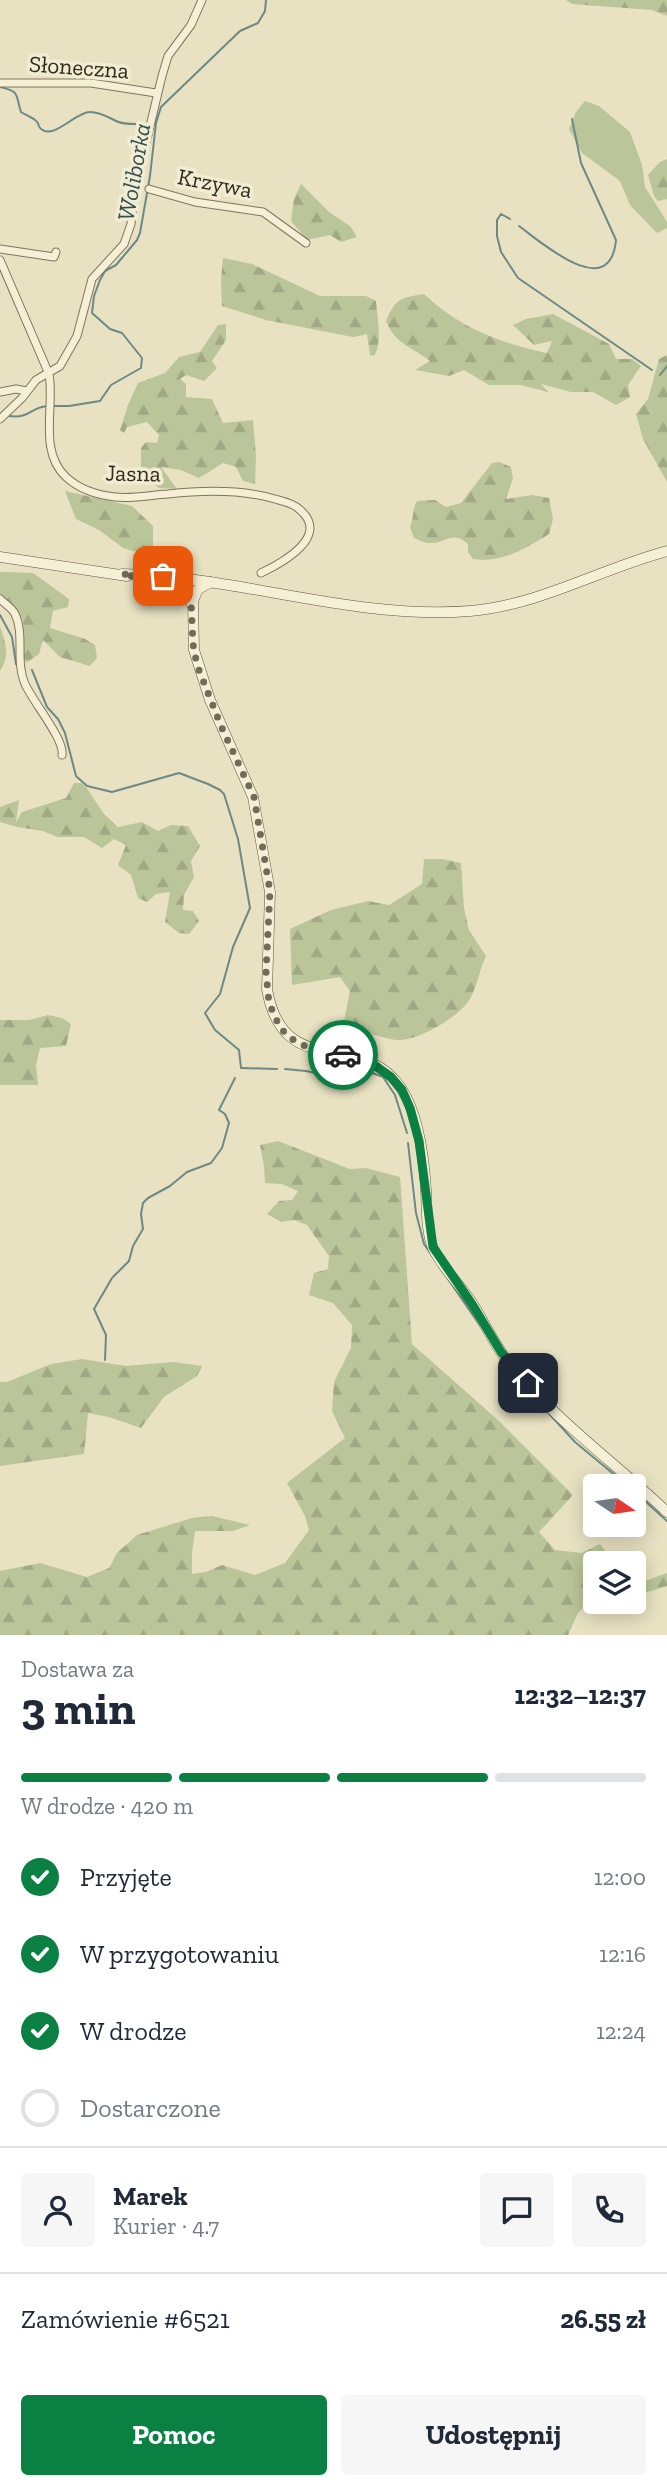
<!DOCTYPE html>
<html lang="pl">
<meta charset="utf-8">
<style>
:root{--surface:#fff;--page:#f6f6f7;--text:#1f2937;--muted:#747a83;--line:#e0e1e3;--accent:#0b8043}
body{margin:0;font-family:"Zilla Slab",serif;background:var(--page);color:var(--text);height:100vh;display:flex;flex-direction:column;font-size:26px;white-space:nowrap}
*{box-sizing:border-box;margin:0}
p{font-size:23px;color:var(--muted)}
.icon{flex:none;width:38px;height:38px;fill:none;stroke:currentColor;stroke-width:2;stroke-linecap:round;stroke-linejoin:round}
.map{position:relative;height:1635px;overflow:hidden}
.side{display:flex;flex-direction:column;background:var(--surface);flex:1}
.side>*{flex:none}
.needle{width:46px;rotate:103deg}
.controls{position:absolute;left:583px;top:1474px;display:grid;gap:14px}
.controls a{display:grid;place-items:center;width:63px;height:63px;border-radius:7px;background:var(--surface);box-shadow:0 4px 18px #0003;font-size:35px}
.pin{position:absolute;display:grid;place-items:center;width:60px;height:60px;color:#fff;margin:-30px;border-radius:14px;box-shadow:0 4px 10px #0006}
.courier{position:absolute;display:grid;place-items:center;width:70px;height:70px;margin:-35px;border:5px solid #0b8043;border-radius:50%;background:#fff;color:#222;box-shadow:0 2px 9px #0007}
.overview em{font-style:normal;font-weight:700}
.overview div{display:flex;flex-direction:column-reverse}
.overview{display:flex;align-items:center;justify-content:space-between;height:119px;padding:0 21px}
h1{font-size:46px;font-weight:700;line-height:52px}
.bar{display:grid;grid-template-columns:repeat(4,1fr);gap:10px 7px;align-content:center;height:84px;padding:0 21px}
.bar i{height:9px;border-radius:5px;background:var(--line)}
.bar .current{background:var(--accent)}
.bar p{grid-column:span 4}
.line{display:flex;align-items:center;gap:18px;padding:0 21px;border-top:2px solid var(--line)}
.line div{flex:1}
.round{display:grid;place-items:center;flex:none;width:74px;height:74px;border-radius:7px;background:var(--page)}
ol{padding:0 21px;list-style:none}
li{display:flex;align-items:center;gap:21px;height:77px}
li p{margin-inline-start:auto}
li .icon{padding:7px;border-radius:50%;background:var(--accent);color:#fff;stroke-width:4}
li:last-child{color:var(--muted)}
li i{width:38px;height:38px;border:4px solid var(--line);border-radius:50%}
.primary-button{display:flex;gap:14px;margin-top:auto;padding:14px 21px}
.primary-button a{flex:1;height:80px;border-radius:7px;background:var(--accent);color:#fff;font-size:28px;font-weight:700;line-height:80px;text-align:center}
.primary-button a+a{background:var(--page);color:var(--text)}
.map>svg:first-child{display:block}
</style>
<div class="map">
<svg width="667" height="1635" viewBox="0 0 667 1635">
<defs>
<pattern id="forest-firs" width="22" height="20" patternUnits="userSpaceOnUse" patternTransform="scale(1.75)"><rect width="22" height="20" fill="#bac599"/><path d="M5 1l3.5 6h-7zM16 11l3.5 6h-7z" fill="#a0a983"/></pattern>
</defs>
<rect width="100%" height="100%" fill="#e8e2c3"/>
<path fill="#bac599" d="M585 101 599 106 630 132 642 165 645 187 667 222V228L657 233 630 205 620 181 582 153 569 129 576 112Z"/>
<path fill="url(#forest-firs)" d="M566 0H667V16L652 10 572 4Z
M667 159V199L658 201 654 196 648 175 660 162Z
M301 184 329 212 350 226 357 237 341 242 330 235 307 240 291 221 294 199Z
M223 258 252 264 320 296H366L376 301C377 318 383 341 374 356L370 355 367 334 353 337 266 320 222 306 221 280Z
M424 294C458 327 502 344 547 353L552 341 534 345 513 325 526 319 553 314 609 344 616 359H632L641 366 628 385 630 397 616 405 593 392H571L541 384 548 392 521 385H489L464 370 449 376 415 370 430 361C412 347 395 344 386 321 396 298 400 298 424 294Z
M226 324V340L212 361 217 368 204 381 186 375 180 379 186 384V397L212 399 223 423 253 420 256 456 255 484 243 481 236 467 223 463 199 478 181 470 161 467 177 489 159 488 141 473V448L146 442 157 443 159 435 147 422 127 427 124 433 120 430 128 405 138 383 165 373 179 357 200 352 218 325Z
M667 355V482L643 439 636 414 648 399 659 359Z
M499 462 511 467 513 478 506 499 532 495 549 498 553 519 549 534C525 549 502 563 473 559L468 552V544C452 530 447 543 431 543 426 544 419 540 414 538L410 527C414 518 412 510 417 501L435 500 446 507 461 503 492 463Z
M65 491 132 506 153 526V549L144 554 123 548 99 530 76 519Z
M0 572 33 573 69 599 68 607 53 611 50 628 85 639 95 645 97 658 90 666 60 657 43 640 39 654 26 663C14 631 40 623 0 595Z
M0 627C6 643 10 656 0 671Z
M74 783H81L86 787 104 814 118 827 142 822 158 831 171 825 188 826 200 846 191 861 194 877 184 895 183 910 193 911 199 921 189 934 179 933 165 922 170 892 156 894 147 902 138 898 131 875 118 865 126 845 114 839 102 848 84 837H57L43 831 17 827 0 822V807L19 800 16 822 22 812 66 798Z
M424 859H441L461 863 464 908 469 930 486 956C479 970 477 989 468 1002 456 1018 417 1042 396 1040 382 1038 358 1029 343 1026L350 991 340 977 292 985 290 929 331 910 368 901 389 905 422 884Z
M48 1015 62 1018 71 1024 66 1046 40 1048 36 1065 38 1085H0V1020H29Z
M278 1141 350 1169 366 1168 400 1177 412 1344 498 1420 573 1495 539 1532 555 1550 582 1553 600 1544 605 1550 598 1563H595V1568L588 1580 595 1592V1601H619L609 1605 587 1604 578 1613 568 1635H0V1571L40 1563 87 1577 109 1568 117 1553 137 1535 192 1518 212 1516 250 1525 233 1531H195L192 1553V1574L206 1572 222 1565 255 1575 285 1563 309 1530 305 1516 287 1483 345 1438 332 1411 334 1382 351 1348 352 1325 333 1303 309 1295 314 1273 328 1269 329 1256 307 1225 294 1220 281 1222 267 1214 279 1201 292 1200 298 1191 282 1184 265 1183 264 1166 260 1145Z
M82 1359 126 1366 173 1362 202 1366 197 1376 164 1397 141 1428 109 1417 88 1413 84 1454 0 1466V1382H7L51 1364Z
M667 1573V1586L634 1596V1585Z"/>
<g fill="none" stroke-linecap="round" stroke-linejoin="round">
<path stroke="#6d8985" stroke-width="2" d="M0 87C21 92 15 94 21 112 26 115 31 117 35 120 41 124 36 125 41 129 54 140 75 112 90 112 100 112 108 117 116 121 124 125 134 124 143 124
M510 219 501 214 497 220V236L501 252 518 278 652 370
M519 226C542 243 610 303 616 240L581 163 572 119
M660 375 667 366
M54 406H69L100 401 111 385 141 368 142 358 122 333 110 329 92 313 94 296 100 280 105 271 116 265 137 240 140 233 150 176 156 123 161 107 240 31 258 23 265 11 266 0
M8 416C31 419 30 407 48 406
M0 615 12 637 16 664
M32 670 47 707 58 719 65 733 76 776 87 786 112 792 179 773 208 784 220 790 224 794 238 839 250 908 233 947 220 994 205 1013 215 1030 239 1050 241 1068
M242 1068 277 1069
M285 1069 306 1071 349 1080 357 1067 383 1077 395 1095 407 1133
M408 1143 416 1213 424 1244 481 1327
M105 1360 106 1335 94 1309 112 1278 129 1261 133 1246 143 1229 141 1214 143 1203 148 1198 170 1186 187 1172 211 1163 222 1148 229 1123 225 1114 219 1110 235 1078
M542 1406 575 1442 628 1486
M634 1491 667 1521"/>
<g stroke="#81745c" stroke-width="9">
<path id="minor" d="M0 83H91L156 93
M149 189 195 202 263 212 306 243
M0 249 54 257 56 252
M0 260 49 374C55 406 38 451 66 477 79 489 97 495 115 497 133 499 150 495 168 494 203 490 241 489 275 499 283 501 293 503 299 509 332 536 282 563 261 573
M0 392 16 389 27 391
M0 419 22 398 36 380 60 366 77 336 92 279 124 244 131 224 134 193 162 76 168 56 191 25 202 0
M0 599C5 604 12 608 15 614 25 635 15 661 25 684 33 702 65 740 62 755"/>
</g>
<g stroke="#62553f" stroke-width="11">
<path id="secondary" d="M0 557 127 576
M122 574C239 576 352 620 470 611 540 605 600 569 667 551
M211 582 198 589 193 601 194 650 210 700 253 797 270 892 267 989C283 1083 361 1028 401 1088 419 1115 424 1158 426 1190 427 1208 426 1231 433 1248 442 1267 458 1283 470 1300 483 1319 492 1341 506 1359 552 1418 613 1461 667 1512
M175 584 186 592 192 605"/>
</g>
<use href="#minor" stroke="#f4efd5" stroke-width="7"/>
<use href="#secondary" stroke="#f4efd5" stroke-width="10"/>
</g>
<g fill="none" stroke-linecap="round" stroke-linejoin="round">
<path stroke="#726b58" stroke-width="7" stroke-dasharray="0 12.6" d="M163 576 122 574 175 584 186 592 191 600 193 644 197 665 221 726 254 797 270 891 266 972 269 1003 280 1028 292 1039 307 1047 343 1055"/>
<path stroke="#0b8043" stroke-width="9" d="M343 1055 370 1062 391 1077 402 1090 410 1108 419 1141 433 1247 472 1304 501 1352 528 1383"/>
</g>
<g text-anchor="middle" stroke-width="7" stroke-linejoin="round" paint-order="stroke">
<g font-size="23" fill="#322b1e" stroke="#f1ecd2">
<text transform="translate(79 67) rotate(4)" y="8">Słoneczna</text>
<text transform="translate(215 183) rotate(11)" y="8">Krzywa</text>
<text transform="translate(133 473) rotate(1)" y="8">Jasna</text>
</g>
<g font-size="24" font-style="italic" fill="#2f4e50" stroke="#f1ecd2">
<text transform="translate(134 172) rotate(-80)" y="8">Woliborka</text>
</g>
</g>
</svg>
<div class="controls">
<a><svg class="needle" viewBox="-14 -14 28 28"><path d="M0-13l5 13h-10z" fill="#e53935"/><path d="M0 13l5-13h-10z" fill="#747a83"/></svg></a>
<a><svg class="icon" aria-label="layers" viewBox="0 0 24 24"><path d="M12 4l9 5-9 5-9-5zM3 14l9 5 9-5"/></svg></a>
</div>
<div class="pin" style="left:163px;top:576px;background:#ea580c"><svg class="icon" aria-label="bag" viewBox="0 0 24 24"><path d="M5 8h14l-1 12H6zM9 8a3 3 0 0 1 6 0"/></svg></div>
<div class="pin" style="left:528px;top:1383px;background:#1f2937"><svg class="icon" aria-label="home" viewBox="0 0 24 24"><path d="M3 11l9-7 9 7M6 9v11h12V9"/></svg></div>
<div class="courier" style="left:343px;top:1055px"><svg class="icon" aria-label="car" viewBox="0 0 24 24"><path d="M5 17H2v-5l4-1 3-4h7l3 4 3 1v5h-3M9 17h6M6 11h13"/><circle cx="7" cy="17" r="2"/><circle cx="17" cy="17" r="2"/></svg></div>
</div>
<section class="side">
<div class="overview"><div><h1>3 min</h1><p>Dostawa za</p></div><em>12:32–12:37</em></div>
<div class="bar"><i class="current"></i><i class="current"></i><i class="current"></i><i></i><p>W drodze · 420 m</p></div>
<ol>
<li><svg class="icon" aria-label="check" viewBox="0 0 24 24"><path d="M5 12l5 5 9-10"/></svg>Przyjęte<p>12:00</p></li>
<li><svg class="icon" aria-label="check" viewBox="0 0 24 24"><path d="M5 12l5 5 9-10"/></svg>W przygotowaniu<p>12:16</p></li>
<li><svg class="icon" aria-label="check" viewBox="0 0 24 24"><path d="M5 12l5 5 9-10"/></svg>W drodze<p>12:24</p></li>
<li><i></i>Dostarczone</li>
</ol>
<div class="line" style="height:126px"><a class="round"><svg class="icon" aria-label="person" viewBox="0 0 24 24"><circle cx="12" cy="8" r="4"/><path d="M4 21q1-7 8-7t8 7"/></svg></a><div><b>Marek</b><p>Kurier · 4.7</p></div><a class="round"><svg class="icon" aria-label="chat" viewBox="0 0 24 24"><path d="M4 5h16v11H9l-5 4z"/></svg></a><a class="round"><svg class="icon" aria-label="phone" viewBox="0 0 24 24"><path d="M5 4h4l2 5-3 2q2 4 5 5l2-3 5 2v4C11 20 4 13 5 4z"/></svg></a></div>
<div class="line" style="height:91px"><div>Zamówienie #6521</div><b>26.55 zł</b></div>
<div class="primary-button"><a>Pomoc</a><a>Udostępnij</a></div>
</section>
